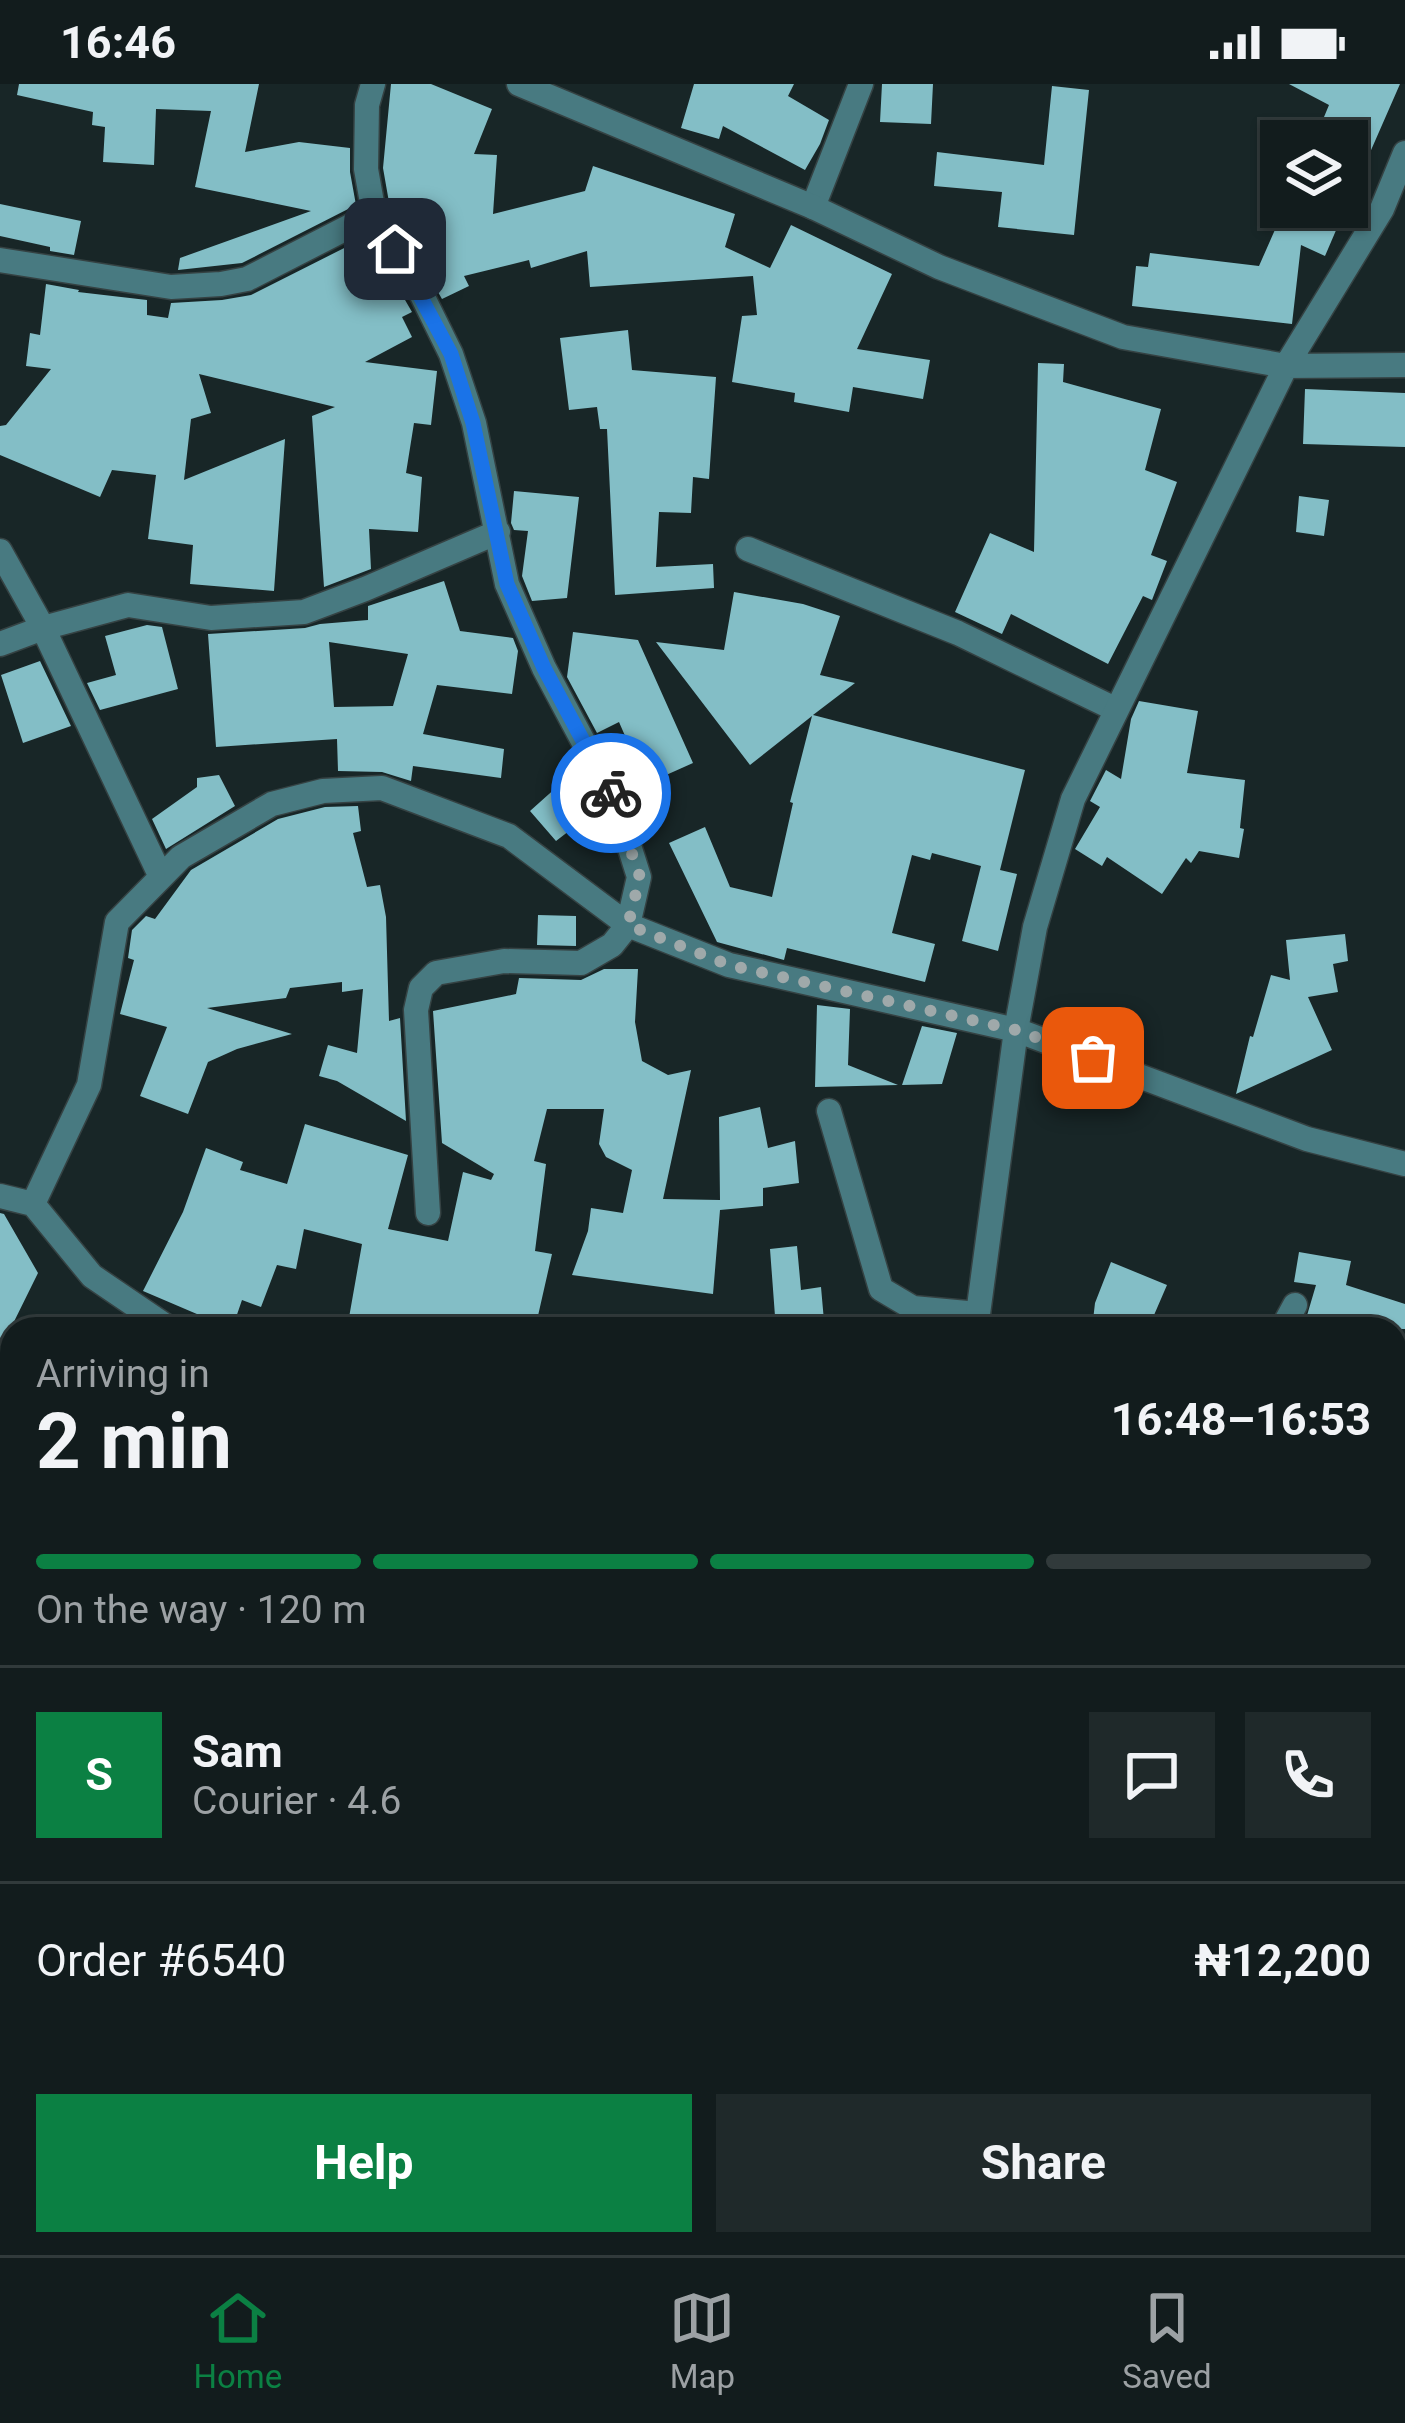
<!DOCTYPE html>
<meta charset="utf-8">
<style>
:root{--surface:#121c1d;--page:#1f292a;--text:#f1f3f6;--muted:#9ca1a4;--line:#313a3b;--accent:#0b8043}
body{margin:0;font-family:Roboto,sans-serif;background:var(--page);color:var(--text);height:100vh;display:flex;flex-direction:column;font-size:45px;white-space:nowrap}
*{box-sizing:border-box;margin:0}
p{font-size:39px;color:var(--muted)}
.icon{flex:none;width:66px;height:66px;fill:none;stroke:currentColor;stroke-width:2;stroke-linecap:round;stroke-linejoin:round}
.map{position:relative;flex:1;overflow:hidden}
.sheet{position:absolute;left:0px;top:1233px;width:1407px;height:939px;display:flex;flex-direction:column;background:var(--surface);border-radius:36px 36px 0 0;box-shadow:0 3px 9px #0004,0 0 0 3px var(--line)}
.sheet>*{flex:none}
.tools{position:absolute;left:1260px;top:36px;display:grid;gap:24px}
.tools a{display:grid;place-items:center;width:108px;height:108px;border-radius:0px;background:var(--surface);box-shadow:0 3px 9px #0004,0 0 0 3px var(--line);font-size:60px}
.pin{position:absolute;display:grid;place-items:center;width:102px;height:102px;color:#fff;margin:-51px;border-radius:24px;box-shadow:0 6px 18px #0006}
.courier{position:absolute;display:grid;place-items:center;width:120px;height:120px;margin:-60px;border:9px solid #1a73e8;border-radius:50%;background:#fff;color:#222;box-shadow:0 3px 15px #0007}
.head em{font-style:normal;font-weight:700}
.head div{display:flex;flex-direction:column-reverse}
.head{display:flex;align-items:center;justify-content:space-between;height:204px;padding:0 36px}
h1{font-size:78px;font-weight:700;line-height:90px}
.bar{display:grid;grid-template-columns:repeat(4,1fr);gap:18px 12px;align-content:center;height:144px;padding:0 36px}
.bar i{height:15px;border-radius:9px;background:var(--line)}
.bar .on{background:var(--accent)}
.bar p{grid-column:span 4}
.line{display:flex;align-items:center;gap:30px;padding:0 36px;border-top:3px solid var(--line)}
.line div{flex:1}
.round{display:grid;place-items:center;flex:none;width:126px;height:126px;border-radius:0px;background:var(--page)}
.button{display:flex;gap:24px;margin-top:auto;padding:24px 36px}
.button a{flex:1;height:138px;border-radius:0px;background:var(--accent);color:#fff;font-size:48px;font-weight:700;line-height:138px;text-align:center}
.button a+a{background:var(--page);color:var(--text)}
.status{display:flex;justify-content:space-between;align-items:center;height:84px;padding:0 60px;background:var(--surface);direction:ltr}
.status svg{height:33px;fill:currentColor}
.tabs{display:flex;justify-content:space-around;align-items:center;height:168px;border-top:3px solid var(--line);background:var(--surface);font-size:33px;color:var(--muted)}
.tabs a{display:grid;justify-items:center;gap:6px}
.tabs .on{color:var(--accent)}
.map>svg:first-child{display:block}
</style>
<div class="status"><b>16:46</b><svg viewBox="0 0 49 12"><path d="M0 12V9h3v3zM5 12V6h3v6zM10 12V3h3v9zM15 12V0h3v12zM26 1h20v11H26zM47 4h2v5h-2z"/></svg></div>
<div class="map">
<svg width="1405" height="2171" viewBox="0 0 1405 2171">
<rect width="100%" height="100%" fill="#182627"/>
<path fill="#83bec6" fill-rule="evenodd" d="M19 0H259L245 68 299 58 350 64V88L356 121 242 179 178 186 180 174 311 127 195 103 211 27 156 25 154 81 103 78 105 43 92 41 93 28 17 11Z
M391 0H431L492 25 474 70 497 71 493 130 585 107 593 82 735 130 725 163 770 184 791 141 892 190 857 265 930 276 923 315 853 303 849 328 794 318 795 309 732 298 742 232 757 231 753 192 590 203 587 167 531 184 529 176 464 192 469 202 442 215 390 124 383 84Z
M694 0H794L788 12 829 36 820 60 805 86 723 42 719 55 681 44Z
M882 0H933L931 40 880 38Z
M1289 0H1400L1347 121V57H1314L1329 21Z
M1052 2 1089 6 1074 151 998 143 1002 108 934 102 937 68 1044 81Z
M0 120 81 137 74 171 50 167V163L0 152Z
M1285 123H1346L1325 172 1301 161 1292 240 1132 222 1136 182 1148 183 1150 169 1259 182Z
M368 152 412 228 402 233 412 253 365 278 437 287 431 341 414 339 406 389 422 393 418 448 369 445 371 485 324 503 312 332 335 323 199 290 211 329 191 335 184 396 285 355 274 507 190 500 193 461 148 455 156 391 112 386 100 413 0 371V342L6 341 51 285 26 282 30 249 40 251 46 200 79 206 78 208 147 216V231L168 234 171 219 222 216 251 211Z
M628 246 632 286 716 293 709 395 693 393 691 429 659 428 656 483 713 480 714 504 615 511 607 345H600L597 323 569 326 560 254Z
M1038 279 1064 280 1063 298 1161 325 1145 386 1177 398 1151 471 1167 477 1152 516 1143 512 1108 580 1011 530 1002 550 955 528 990 449 1034 468Z
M1305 305 1405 309V363L1303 360Z
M514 407 579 413 567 514 532 517 522 492 528 447 514 446 511 439Z
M1299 412 1329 416 1324 452 1296 448Z
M444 497 460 547 513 554 518 567 512 610 437 601 423 650 504 665 501 694 413 682 411 697 382 688 338 687 337 655 216 663 208 550 305 544 320 540 368 536V522ZM329 558 408 570 393 622 334 623Z
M734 508 803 520 840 532 820 591 855 599 813 631 1025 686 1000 786 1017 790 998 867 962 857 981 782 932 769 930 776 912 771 892 849 935 860 925 898 787 864 784 876 717 858 669 759 705 743 730 803 772 813 793 719 790 718 812 632 750 681 656 558 724 566Z
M147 541 162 543 178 605 100 626 87 599 116 591 105 552Z
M573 548 638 556 693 679 646 700 619 638 597 649 567 593Z
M40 577 71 642 23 659 1 591Z
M1139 617 1198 627 1187 689 1245 696 1240 744 1244 745 1239 774 1199 767 1191 779 1186 774 1162 810 1107 773 1102 782 1075 765 1100 723 1090 717 1106 686 1121 695 1131 635Z
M219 691 235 722 166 765 152 735 197 703V694Z
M568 693 595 727 556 757 530 727Z
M358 722 361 747 353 749 367 803 380 801 386 833 389 937 400 934 406 1037 337 997 319 992 328 961 357 969 363 905 342 908V898L290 904 286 914 207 924 292 950 237 965 208 978 188 1030 140 1012 167 943 120 930 134 876 128 874 132 846 146 832 155 835 191 786 278 735 325 723Z
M538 831 576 832V862L537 861Z
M1345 850 1348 877 1333 880 1338 908 1308 913 1332 966 1236 1010 1250 952 1253 953 1271 891 1290 896 1286 856Z
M604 885H638L635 938 642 977 668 991 691 986 663 1115 720 1116 719 1033 760 1023 768 1064 795 1057 799 1099 763 1104V1122L720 1126 713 1210 572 1191 588 1147 591 1124 623 1129 632 1086 606 1073 599 1060 604 1025H547L534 1077 546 1080 535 1167 552 1170 535 1245H347L362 1160 304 1145 296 1185 277 1181 261 1223 242 1216 232 1245 143 1207 183 1128 206 1064 243 1078 240 1086 287 1100 305 1040 408 1071 388 1145 448 1157 463 1088 491 1096 494 1090 442 1059 433 927 516 910 519 894 581 896Z
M817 921 850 925 848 981 898 1001 815 1003Z
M922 942 957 949 942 1000 902 1001Z
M0 1129 4 1130 38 1189 0 1266Z
M797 1162 801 1206 821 1203 824 1237 800 1239 799 1230 775 1232 770 1165Z
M1299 1168 1351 1177 1346 1201 1405 1220V1245H1303L1316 1201 1294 1198Z
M1111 1178 1167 1201 1148 1245H1092L1095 1219Z"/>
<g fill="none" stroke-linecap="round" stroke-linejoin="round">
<g stroke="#354243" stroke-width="27">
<path id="minor" d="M373 0 367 21 366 85 374 130 416 199 451 270 474 339 507 500 544 584 615 717 639 793 628 841 612 861 581 879 504 877 436 889 421 904 416 926 428 1129
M813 123 861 0
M0 176 171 203 221 200 247 195 374 130
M748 465 958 549 1115 625
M0 467 43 544 161 793
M0 560 43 544 128 521 211 534 304 528 365 505 498 448
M829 1027 881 1205 913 1224 978 1230
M0 1112 33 1120 92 1192 170 1245
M33 1120 89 1001 117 838 181 773 272 720 323 707 382 704 509 752 628 841 729 881 1016 946 1307 1055 1405 1080
M1282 1245 1295 1221
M1395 1663 1405 1664
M0 1939 12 1941
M1395 2026 1405 2018
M282 2160 302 2171
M1394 2160 1405 2166
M1113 2171 1139 2160"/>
</g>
<g stroke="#354243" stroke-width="27">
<path id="tertiary" d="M519 0 813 123 939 183 1123 253 1286 282 1405 281
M976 1245 1016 946 1035 843 1073 715 1286 282 1382 125 1405 69
M529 2171 542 2160"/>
</g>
<use href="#minor" stroke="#487a81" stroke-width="24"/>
<use href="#tertiary" stroke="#487a81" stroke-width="24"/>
</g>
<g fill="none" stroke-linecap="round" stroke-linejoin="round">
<path stroke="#9fa9aa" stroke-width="12" stroke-dasharray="0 21.6" d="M611 709 640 793 628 841 729 881 1016 946 1093 974"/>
<path stroke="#1a73e8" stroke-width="15" d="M395 165 451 270 473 339 507 500 544 584 611 709"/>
</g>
</svg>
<div class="tools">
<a><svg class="icon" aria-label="layers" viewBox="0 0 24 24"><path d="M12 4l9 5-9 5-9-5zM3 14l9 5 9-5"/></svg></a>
</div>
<div class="pin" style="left:1093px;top:974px;background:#ea580c"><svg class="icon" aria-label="bag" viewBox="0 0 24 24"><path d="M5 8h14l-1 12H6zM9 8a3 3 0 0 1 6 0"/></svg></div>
<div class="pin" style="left:395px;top:165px;background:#1f2937"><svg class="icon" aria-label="home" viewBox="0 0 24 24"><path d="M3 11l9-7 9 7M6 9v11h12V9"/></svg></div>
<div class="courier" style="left:611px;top:709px"><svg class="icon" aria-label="bike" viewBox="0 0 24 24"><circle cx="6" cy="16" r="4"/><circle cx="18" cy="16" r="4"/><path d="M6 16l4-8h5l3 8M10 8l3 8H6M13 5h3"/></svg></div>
<section class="sheet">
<div class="head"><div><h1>2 min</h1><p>Arriving in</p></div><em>16:48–16:53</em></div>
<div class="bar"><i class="on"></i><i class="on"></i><i class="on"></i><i></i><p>On the way · 120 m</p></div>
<div class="line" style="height:216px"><b class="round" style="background:var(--accent);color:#fff">S</b><div><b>Sam</b><p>Courier · 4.6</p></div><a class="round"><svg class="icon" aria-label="chat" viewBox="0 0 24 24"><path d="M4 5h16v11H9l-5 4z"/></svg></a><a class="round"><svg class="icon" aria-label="phone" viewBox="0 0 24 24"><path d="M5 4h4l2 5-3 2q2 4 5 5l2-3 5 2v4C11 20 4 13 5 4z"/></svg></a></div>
<div class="line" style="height:156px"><div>Order #6540</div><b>₦12,200</b></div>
<div class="button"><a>Help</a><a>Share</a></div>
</section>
</div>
<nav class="tabs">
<a class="on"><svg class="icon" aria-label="home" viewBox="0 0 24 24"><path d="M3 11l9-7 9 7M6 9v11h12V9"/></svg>Home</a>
<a><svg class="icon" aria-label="map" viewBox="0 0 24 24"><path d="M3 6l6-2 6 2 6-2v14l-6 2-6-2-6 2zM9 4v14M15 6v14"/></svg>Map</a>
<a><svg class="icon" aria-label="saved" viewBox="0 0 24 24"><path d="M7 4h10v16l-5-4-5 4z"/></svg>Saved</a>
</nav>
